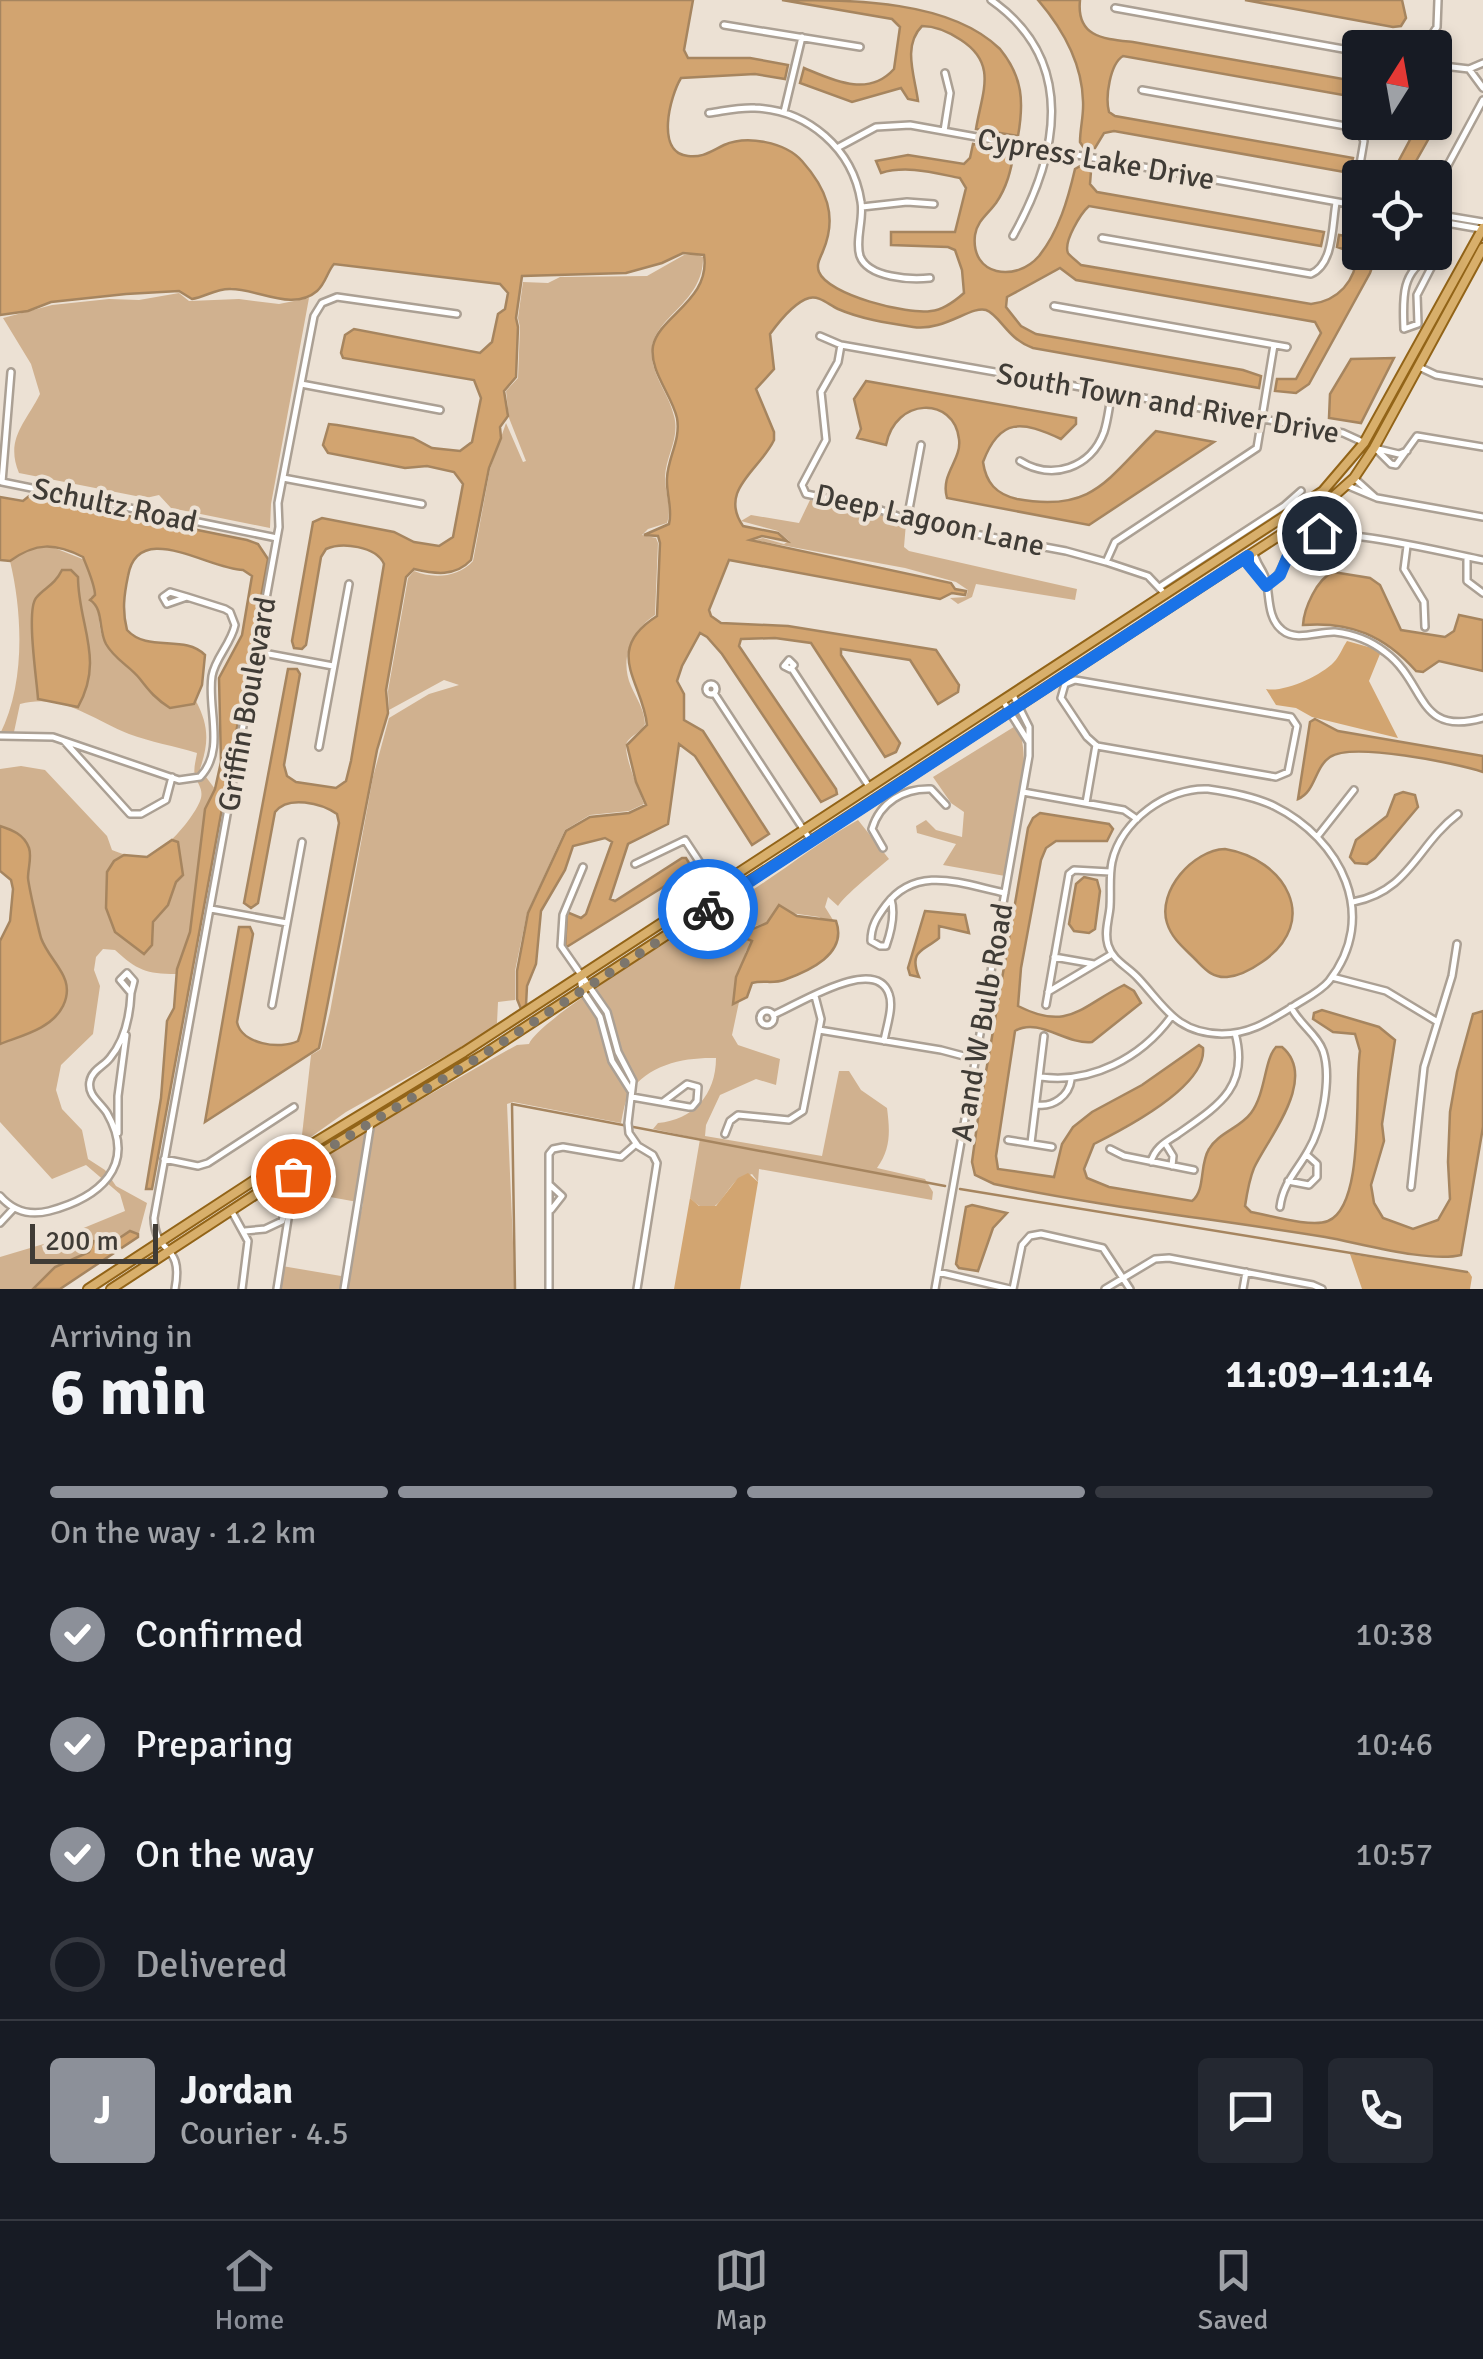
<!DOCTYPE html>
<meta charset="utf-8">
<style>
:root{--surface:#171b24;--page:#242831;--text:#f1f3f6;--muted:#9ea1a6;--line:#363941;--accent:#8c9099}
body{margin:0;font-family:Signika,sans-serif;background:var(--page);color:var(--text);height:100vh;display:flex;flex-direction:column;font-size:38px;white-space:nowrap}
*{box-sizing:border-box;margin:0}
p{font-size:32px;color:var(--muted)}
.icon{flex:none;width:55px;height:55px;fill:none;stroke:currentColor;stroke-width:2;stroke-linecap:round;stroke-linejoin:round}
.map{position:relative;height:1289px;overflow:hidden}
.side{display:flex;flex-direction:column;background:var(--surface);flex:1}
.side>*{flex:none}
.needle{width:65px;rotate:11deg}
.controls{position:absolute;left:1342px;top:30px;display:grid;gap:20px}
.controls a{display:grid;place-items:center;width:110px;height:110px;border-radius:10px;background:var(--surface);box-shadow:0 5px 15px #0003;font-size:50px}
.scale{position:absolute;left:30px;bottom:25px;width:128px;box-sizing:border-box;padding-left:10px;border:5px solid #403c36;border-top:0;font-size:28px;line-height:35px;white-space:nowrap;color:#403c36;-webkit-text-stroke:8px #ece1d4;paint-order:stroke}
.pin{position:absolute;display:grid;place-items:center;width:85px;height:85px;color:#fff;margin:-42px;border:5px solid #fff;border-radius:50%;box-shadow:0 2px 10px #0007}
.courier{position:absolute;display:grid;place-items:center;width:100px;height:100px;margin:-50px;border:8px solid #1a73e8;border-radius:50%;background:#fff;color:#222;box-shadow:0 2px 12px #0007}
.head em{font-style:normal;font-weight:800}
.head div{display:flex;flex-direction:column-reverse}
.head{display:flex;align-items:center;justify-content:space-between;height:170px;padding:0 50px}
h1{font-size:65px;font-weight:800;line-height:75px}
.bar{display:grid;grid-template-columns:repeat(4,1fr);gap:15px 10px;align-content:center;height:120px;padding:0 50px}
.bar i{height:12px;border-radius:8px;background:var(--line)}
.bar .current{background:var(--accent)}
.bar p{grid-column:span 4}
.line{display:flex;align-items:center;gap:25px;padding:0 50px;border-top:2px solid var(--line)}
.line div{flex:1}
.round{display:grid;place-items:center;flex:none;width:105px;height:105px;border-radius:10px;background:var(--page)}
ol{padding:0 50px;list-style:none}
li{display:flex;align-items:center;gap:30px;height:110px}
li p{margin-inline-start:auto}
li .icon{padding:10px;border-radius:50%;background:var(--accent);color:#fff;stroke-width:4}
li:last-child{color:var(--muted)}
li i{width:55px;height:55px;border:5px solid var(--line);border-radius:50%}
.tabs{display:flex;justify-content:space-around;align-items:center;height:140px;border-top:2px solid var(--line);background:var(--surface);font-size:28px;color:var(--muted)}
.tabs a{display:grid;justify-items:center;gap:5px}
.tabs .current{color:var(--accent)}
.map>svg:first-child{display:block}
</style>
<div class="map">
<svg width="1483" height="1289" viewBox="0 0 1483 1289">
<rect width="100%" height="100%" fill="#ece1d4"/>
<path fill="#d0b18f" d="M695 254 703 257C704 303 653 317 652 350 650 374 669 393 674 416 680 438 666 455 665 477 665 492 672 508 667 523L648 529 642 535 656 538 658 543 655 615C632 630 619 659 631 686 637 700 644 708 645 724 641 732 632 735 627 742 622 752 639 791 644 804L629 811 590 815 565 830 527 913 515 971V1000L498 1002 497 1023 490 1031 346 1112 301 1144 311 1055 321 1049 330 1012 373 777 389 718 429 694 459 685 444 680 389 710 388 691 408 578 414 571C431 578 457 579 473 561L490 469 506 423 523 462 526 461 509 418 506 391 518 378 520 327 518 318 523 282 548 283 560 277 647 276 684 255Z
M179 293 189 301 239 299 279 304 309 298 271 504 270 528 171 508 159 495 146 498 19 473C5 439 25 424 40 394L31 364 3 318 52 305 109 299 139 300Z
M810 500 876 511 906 523 904 547 909 551 1077 589 1075 600 976 584 972 597 958 604 950 598 966 597 968 590 956 582 905 568 754 540 763 538 784 544 789 541 778 531 741 521 751 515 799 523Z
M47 545 85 560C87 573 95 582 95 595L90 598C102 609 97 621 102 635 109 656 126 664 139 678 150 689 155 698 168 707L194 704 196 701C209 726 209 742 200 769L215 789 205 809 190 932 176 974C146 974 137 970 115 950L103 949 96 957 94 970 100 986 93 1034 61 1065 56 1090 62 1109 82 1130 88 1159 105 1170 116 1186 147 1203 138 1237 60 1289H0V1257L47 1243 125 1211 120 1194 86 1165 52 1179 0 1122V941C9 927 19 899 12 883 11 880 3 873 0 871V769L21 766 45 770 107 836 112 850C121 853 133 859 142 858 161 857 196 816 201 798 203 789 198 784 195 776 193 769 196 760 197 753 175 746 150 742 129 734 91 719 63 693 20 704L14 732 0 734C25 685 23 615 10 561L27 549Z
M1017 725C1035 763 1013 835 1005 876L943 865 956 844 917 833 916 826 926 820 936 830 962 837 964 812 951 803 933 777Z
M858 820 889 859C877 869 844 896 838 906L828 897 825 907 833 920 827 922 819 917 777 911 767 923 751 927V945L746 951 733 998 734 1003 739 1002 732 1035 738 1045 780 1059 776 1085 756 1079 720 1095 706 1125 705 1136 822 1156 839 1071H849L861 1090 887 1108C890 1131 891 1149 877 1168L925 1179 933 1192 932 1200 759 1169 758 1182 752 1174C747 1176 740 1177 736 1181 721 1195 715 1224 690 1198L700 1139 653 1129 658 1123C693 1120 716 1095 716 1058 686 1057 648 1064 630 1092 625 1100 623 1113 621 1123L513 1102 507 1104 515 1289H277L282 1266 347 1277 363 1203 297 1191 298 1170 497 1056 517 1045 529 1044C539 1017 714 913 749 892 786 869 820 841 858 820Z"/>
<path fill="#d2a571" d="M1347 641 1372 648 1380 654 1369 681 1398 738 1312 717 1296 708 1276 705 1266 689C1283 693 1321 676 1334 662 1339 657 1343 647 1347 641Z
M748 1173 758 1182 740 1289H674L690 1198 699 1206H716L738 1178Z
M1350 1254 1469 1272 1472 1277 1470 1289H1362Z"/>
<path fill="#d2a470" stroke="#a6855f" stroke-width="2.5" d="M0 0H693L684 50 688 58H750L788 65 785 79 755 74 681 78C670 96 655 153 688 156 703 158 711 151 724 145 747 135 785 142 802 161 826 188 838 216 823 251 820 259 816 264 819 272 828 295 908 315 931 311 943 310 955 301 964 293L962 270 955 250 948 247 891 245V232H955L966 188 960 178C934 173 907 165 881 173L876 161 908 155 964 164 970 158 973 144 1014 152C1011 170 1007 187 996 203 988 214 977 221 975 235 970 276 1016 283 1039 256 1059 231 1068 199 1075 169L1082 165 1091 171 1090 184 1097 192 1324 232 1321 246 1089 206C1081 213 1063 242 1068 253 1069 255 1080 264 1081 265L1311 304C1338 301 1356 281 1357 254L1337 247 1339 235 1360 238V252L1377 253 1370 273 1309 384 1296 393 1275 391 1277 379H1296L1321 333 1315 322 1076 280 1060 268 1007 297 1006 307 1021 326 1036 334 1243 370 1261 376 1259 388 1033 348C1007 339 1000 315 986 310 972 305 943 332 913 327 887 323 861 319 838 309 829 305 819 295 809 298 795 302 778 323 770 334L774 369 756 389 774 432V440C760 470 718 490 743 526L778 533 787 541 762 536 750 540 951 583 955 589 966 591 965 595 952 593 940 599 729 560 709 610 711 616 721 623 788 626 936 650 959 685 958 692 938 704 910 660 841 649V655L900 743 896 752 885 757 811 643 775 638 741 639 739 646 836 789 837 794 821 802 722 654 707 637 700 633 682 666 677 681 684 694V720L703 731 769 834 752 845 695 756 679 744 668 824 628 844 610 899 615 901 682 858H686L691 866 689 871 565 948 567 912 581 918 586 914 612 842 605 838 573 846 565 870 541 911 536 964 527 986 526 1005 521 1009 517 999V971L528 913 566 831 590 817 629 813 646 805 636 782 627 745 647 725C643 682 602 651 657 616L660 543 658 536 644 535 669 524C673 509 666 494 667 478 668 457 681 440 677 418 672 395 649 371 653 346 659 316 711 300 704 255L683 253 662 263 626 273 522 276 516 318 518 327 516 377 504 391 508 416 500 427 501 438 489 468 471 560C455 577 435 574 414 569L406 577 386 690 388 713 377 750 319 1048 205 1122 239 927H250L253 934 237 1022C241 1044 280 1050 298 1041L301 1032 339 823 337 814C321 803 288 795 275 812L258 903 251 908 244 903 288 669H297L300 674 284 765 287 776 296 782 336 788 346 781 351 761 384 564C376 546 342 542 326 549L321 557 306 645 302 649 294 648 292 641 313 522 322 518 394 532 414 542 439 546 453 537 463 484 454 472 427 466 405 468 328 453 323 445 329 424 337 425 413 438 432 448 460 451 472 442 481 398 474 380 343 358 341 353 345 335 354 329 480 353 492 342 498 314 505 309 508 293 500 284 334 264C327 272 326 283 317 291 293 312 258 289 231 289 217 288 205 297 192 299L179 291 126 294 51 302 28 311 0 315Z
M782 0C854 0 950 0 1000 49 1023 77 1024 102 1018 136L976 129C982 92 998 64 961 40 949 32 936 26 922 26 902 46 915 77 918 101L908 99 901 88 852 102 800 83 804 68C833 80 868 98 894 69L900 27 892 19Z
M1038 0H1080C1076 38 1105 39 1133 42L1360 82V98L1123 56C1110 64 1105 97 1109 112L1115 116 1353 158 1350 173 1114 131 1104 133 1095 148H1084L1080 142C1080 128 1084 115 1083 101 1082 63 1062 28 1038 0Z
M1245 0H1402L1406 18 1401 26 1393 27Z
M1435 95 1450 101 1407 177 1366 176 1368 162 1397 164 1419 123 1435 122Z
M1394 358 1361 423 1329 418 1330 394 1351 359Z
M866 381 1076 418V424L1061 439C1022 421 1000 417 983 462 986 483 996 494 1017 499 1093 513 1107 479 1156 431L1214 442 1089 525 947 498C940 474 962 460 959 439 954 396 895 397 886 445L857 438 861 429 854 399Z
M29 496 247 540 258 544 268 559 152 1189H146L161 1098 167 1021 174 1008 177 969 190 932 205 809 215 789 221 762 219 678 242 635 252 576 243 570C208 569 138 519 128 576 124 595 122 611 127 630 148 653 184 634 205 655L202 685 194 704 170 708C156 699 150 692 140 679 130 666 115 660 106 644 98 629 104 609 90 600L95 595C95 585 87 567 83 557 55 543 36 542 10 561L0 560V497L23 501Z
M62 570H71L78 577C78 625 105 659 78 707L38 699C37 681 26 611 36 598 45 587 54 586 62 570Z
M1333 572 1370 578 1380 585 1401 630 1445 637 1454 631 1459 615 1483 620V671L1439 661 1423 672 1416 671C1385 636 1350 621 1303 625 1304 608 1317 579 1333 572Z
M1315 719 1338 731 1483 756V772C1456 763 1352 742 1330 757 1314 768 1316 791 1298 799L1310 722Z
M1403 792 1415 795 1418 807 1375 858 1367 864 1355 863 1350 857 1356 840 1387 816 1395 795Z
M1040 813 1109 824 1113 829 1107 841H1056L1046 848 1041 860 1021 968 1018 1006C1069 1032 1081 1006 1124 985L1134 991 1141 1003 1092 1042C1066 1045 1039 1017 1015 1031L996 1156 998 1169 1054 1177 1062 1144 1073 1127 1092 1112 1142 1085 1199 1045 1203 1048C1207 1086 1124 1129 1094 1144L1084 1169 1087 1178 1109 1187 1192 1201C1206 1190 1199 1165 1209 1149 1218 1133 1240 1128 1251 1113 1266 1093 1264 1060 1276 1047H1282C1319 1078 1268 1138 1254 1168 1249 1180 1247 1193 1245 1206L1251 1212C1269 1215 1311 1228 1328 1221 1366 1205 1354 1088 1360 1051L1355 1034 1333 1032 1313 1019 1314 1013 1322 1010 1379 1027 1395 1040 1382 1124 1384 1141 1371 1185 1374 1203 1383 1218 1413 1229 1438 1220 1450 1199 1448 1162 1450 1112 1457 1072 1473 1014 1483 1011V1127L1461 1255C1429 1263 1360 1243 1325 1237 1215 1219 1103 1207 994 1184L975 1175 972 1162 978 1118 1028 828 1033 818Z
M0 826C12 830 24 834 29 848 32 857 28 868 28 878 29 888 38 927 41 938 50 963 77 977 63 1006 52 1029 20 1036 0 1044V941L10 921 13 889 11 880 0 871Z
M172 840 178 842 183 875 176 882 168 905 153 922 152 945 144 954 115 932 106 908 107 872 114 861 124 855 147 857Z
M1225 849C1285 859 1322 921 1262 962 1252 969 1240 976 1227 977 1212 978 1205 969 1195 959 1184 948 1172 939 1167 923 1157 891 1193 850 1225 849Z
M1084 877 1097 880 1100 891 1095 929 1089 933 1074 931 1069 924 1076 884Z
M779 905 797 916 836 921C848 954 809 971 784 980 774 984 763 980 752 983L747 997 733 1004 736 977 752 941 742 937 743 933 767 923Z
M925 911 965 915 969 933 939 926V938C924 951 908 950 919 977L910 975 908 968Z
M972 1205 1007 1213 993 1228 978 1271 959 1268 956 1264 966 1207Z
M130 1231 138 1234V1237L60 1289H33L55 1267 89 1252 94 1241 112 1243Z"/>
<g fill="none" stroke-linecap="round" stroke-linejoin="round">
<path stroke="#a6855f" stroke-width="2.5" d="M960 1189 1467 1272
M515 1289 512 1104 945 1186"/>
<g stroke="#aba094" stroke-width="10">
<path id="minor" d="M991 0C1078 61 1058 156 1013 236
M1115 8 1360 52
M724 25 860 47
M1423 48 1437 27 1438 0
M1435 65 1469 69 1483 63
M1469 69 1483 88
M1142 90 1357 128 1364 141 1353 205
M784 112 802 37
M709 113C724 111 739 107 755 108 808 110 853 149 861 202 864 219 855 240 860 256 868 278 911 280 930 278
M944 131 950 93 945 73
M837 148 876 127 910 125 1360 206
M1435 189 1483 100
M862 207 907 202 934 204
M1435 214 1483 222
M1435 221 1481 229
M1102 238 1311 274C1334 264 1332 225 1336 203
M1435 239 1438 223
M1432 252V266L1417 295 1418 324 1404 329C1403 301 1400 271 1431 257Z
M1054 306 1287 347
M820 336 841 345 1343 433 1365 443
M841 345 838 362 821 392 826 440 802 485 806 494 875 508 917 523 1066 551 1106 562 1148 576 1165 594
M1419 367 1436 375 1483 383
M11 372 2 482 277 538
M301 384 440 410
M1374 448 1399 454 1407 451
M1375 448 1391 464 1396 465 1417 436 1483 447
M1020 461C1052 481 1091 468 1104 432 1108 420 1109 406 1112 393
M283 478 422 504
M1354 478 1375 497
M1346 485 1377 498 1483 517
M907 520 921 445
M1407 546 1404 569 1424 602 1425 627
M1254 552C1255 563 1263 569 1266 580 1270 596 1267 618 1282 630 1296 642 1319 631 1335 632 1353 634 1371 641 1385 652 1427 683 1416 737 1483 718
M1247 556 1249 564 1266 586
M1467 557V581L1483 593
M1106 562 1115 542 1257 448 1274 345
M1161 586 1284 506 1301 491
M1266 586C1287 574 1282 549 1304 538 1331 524 1447 553 1483 560
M170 592 187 597 167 604 163 597Z
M258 652 333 666
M789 660 794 665 790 669 784 666Z
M792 669 870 788
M1075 680 1291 717 1297 726 1288 772 1276 777 1097 746 1087 737 1061 698 1065 684Z
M706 689a5 5 0 1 1 10 0a5 5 0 1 1-10 0Z
M714 693 811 841
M1003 701 1028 741
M0 736 53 737 179 780 200 777C226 750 207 709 212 676 215 658 231 644 235 625L230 612 225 609 187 597
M64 741 130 814H141L166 800 172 777
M319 747 349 584
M1208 789C1230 792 1253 796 1274 806 1341 839 1380 916 1329 981 1320 992 1304 999 1292 1007 1269 1021 1250 1034 1222 1034 1176 1033 1165 1007 1138 978 1127 966 1113 961 1108 945 1104 932 1109 919 1110 907 1111 892 1109 877 1112 862 1121 821 1167 787 1208 789Z
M1023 792 1124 810 1137 819
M1086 803 1096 745
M1317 837 1354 790
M883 848 872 829C880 802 904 788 931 789L946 805
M635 864 685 840 716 887
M583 867 563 915 561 946 607 1012 618 1052 633 1081 628 1123 629 1133 638 1146 653 1155 657 1163 637 1289
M891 899C895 913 891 932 886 946H880L871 941C871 926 877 917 886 905 917 864 962 884 1005 893
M1353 902C1410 891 1417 845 1458 814
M211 909 287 923
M1054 957 1094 964
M127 973 134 981 131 993 120 980Z
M580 977 582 990 600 1017 612 1061 631 1091
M1332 977 1386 991 1436 1021
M1048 992 1112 954
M272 1005 302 842
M1046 1005 1069 874 1074 870 1110 872
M760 1018a7 7 0 1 1 14 0a7 7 0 1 1-14 0Z
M773 1015C796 1006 875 954 889 994 894 1007 886 1028 884 1041
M819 1030 941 1050 975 1059
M1041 1077C1091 1084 1141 1058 1171 1017
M632 1097 689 1107H692L697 1101 698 1087 687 1084 663 1102
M1038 1105C1053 1107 1069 1096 1071 1080
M118 1133V1096L126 1035
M725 1134 730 1121 738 1115 789 1120 803 1111 821 1019 815 996
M1008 1140 1052 1147
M1031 1143 1044 1036
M1165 1143 1173 1156 1172 1166
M1110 1149 1124 1156 1194 1170
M164 1159 198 1166 208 1163 294 1107
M1151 1162C1155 1147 1166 1142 1178 1134 1218 1106 1250 1087 1235 1033
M1288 1181 1309 1185 1317 1177V1164L1307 1155
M550 1185 562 1196 551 1210
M1411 1187 1424 1067 1452 976 1457 944
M0 1196C13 1211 29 1216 49 1211 98 1198 138 1167 107 1113 100 1102 87 1095 90 1081 92 1070 104 1066 110 1058 125 1040 130 1016 131 993
M1280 1207C1283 1183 1297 1171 1308 1151 1322 1128 1332 1078 1323 1051 1317 1034 1299 1024 1291 1007
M231 1210 248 1241 242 1289
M0 1223 14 1208
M245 1231 265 1229 282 1221 295 1171
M938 1272 1010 1289
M175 1289C184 1241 155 1257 154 1218L279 527 278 503 314 316 322 303 337 297 457 314
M277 1289 296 1168
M344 1289 371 1122
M549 1289V1154L553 1149 563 1147 621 1157 636 1144
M935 1289 1029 756V727L1013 695
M1013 1289 1022 1245 1030 1236 1041 1234 1103 1248 1130 1289
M1105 1289 1155 1259 1169 1258 1313 1285 1322 1289
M1243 1289 1246 1272"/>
</g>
<g stroke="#926418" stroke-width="12">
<path id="major" d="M88 1289 273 1168 464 1052 1323 491 1364 443 1483 228
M111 1289 296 1168 481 1056 1317 511 1354 478 1374 448 1483 248"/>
</g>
<use href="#minor" stroke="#fff" stroke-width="5"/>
<use href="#major" stroke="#d8af6b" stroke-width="8"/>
</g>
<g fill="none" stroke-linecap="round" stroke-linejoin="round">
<path stroke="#7c766d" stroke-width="10" stroke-dasharray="0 18" d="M293 1176 296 1168 481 1056 708 909"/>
<path stroke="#1a73e8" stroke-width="12" d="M708 909 1248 556V564L1266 586 1280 575 1292 546 1319 533"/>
</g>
<g text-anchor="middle" stroke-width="8" stroke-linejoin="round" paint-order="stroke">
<g font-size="30" fill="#403c36" stroke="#ece1d4">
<text transform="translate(1096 159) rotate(10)" y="10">Cypress Lake Drive</text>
<text transform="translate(1168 403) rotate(10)" y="10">South Town and River Drive</text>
<text transform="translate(115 505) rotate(12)" y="10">Schultz Road</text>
<text transform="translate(930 520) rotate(13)" y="10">Deep Lagoon Lane</text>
<text transform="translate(247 704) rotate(-80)" y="10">Griffin Boulevard</text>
<text transform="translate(982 1022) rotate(-80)" y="10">A and W Bulb Road</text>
</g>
</g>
</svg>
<div class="controls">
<a><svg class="needle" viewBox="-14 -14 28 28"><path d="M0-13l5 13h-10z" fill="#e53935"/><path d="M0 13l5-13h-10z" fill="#9ea1a6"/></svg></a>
<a><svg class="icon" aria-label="locate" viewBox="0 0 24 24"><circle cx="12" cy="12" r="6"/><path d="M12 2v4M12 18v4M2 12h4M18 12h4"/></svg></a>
</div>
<div class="scale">200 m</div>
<div class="pin" style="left:293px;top:1176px;background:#ea580c"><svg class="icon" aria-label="bag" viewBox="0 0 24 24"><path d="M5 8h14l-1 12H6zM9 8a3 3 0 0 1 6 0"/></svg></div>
<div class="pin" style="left:1319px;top:533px;background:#1f2937"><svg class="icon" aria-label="home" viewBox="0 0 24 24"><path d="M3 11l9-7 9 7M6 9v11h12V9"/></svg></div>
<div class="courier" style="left:708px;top:909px"><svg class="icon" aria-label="bike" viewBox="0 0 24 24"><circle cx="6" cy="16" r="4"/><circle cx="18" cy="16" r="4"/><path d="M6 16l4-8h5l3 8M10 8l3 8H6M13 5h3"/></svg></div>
</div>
<section class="side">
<div class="head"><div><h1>6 min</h1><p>Arriving in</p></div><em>11:09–11:14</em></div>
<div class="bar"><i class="current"></i><i class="current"></i><i class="current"></i><i></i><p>On the way · 1.2 km</p></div>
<ol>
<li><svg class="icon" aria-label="check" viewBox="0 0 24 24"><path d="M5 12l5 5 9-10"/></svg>Confirmed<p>10:38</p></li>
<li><svg class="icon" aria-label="check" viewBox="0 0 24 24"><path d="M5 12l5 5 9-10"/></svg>Preparing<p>10:46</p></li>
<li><svg class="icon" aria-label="check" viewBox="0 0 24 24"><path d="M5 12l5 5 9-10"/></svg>On the way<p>10:57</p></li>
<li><i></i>Delivered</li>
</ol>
<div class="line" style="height:180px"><b class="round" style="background:var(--accent);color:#fff">J</b><div><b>Jordan</b><p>Courier · 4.5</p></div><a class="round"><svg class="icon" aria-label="chat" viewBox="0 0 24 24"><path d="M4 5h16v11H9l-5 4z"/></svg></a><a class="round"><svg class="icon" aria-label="phone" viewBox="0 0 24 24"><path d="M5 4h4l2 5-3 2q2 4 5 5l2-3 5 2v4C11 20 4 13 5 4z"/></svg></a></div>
</section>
<nav class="tabs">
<a class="current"><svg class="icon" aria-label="home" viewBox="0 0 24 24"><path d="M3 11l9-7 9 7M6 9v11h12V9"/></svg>Home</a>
<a><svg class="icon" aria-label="map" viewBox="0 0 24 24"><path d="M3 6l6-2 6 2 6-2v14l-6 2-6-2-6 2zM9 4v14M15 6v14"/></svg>Map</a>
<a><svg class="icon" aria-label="saved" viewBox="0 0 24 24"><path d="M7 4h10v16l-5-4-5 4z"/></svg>Saved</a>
</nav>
